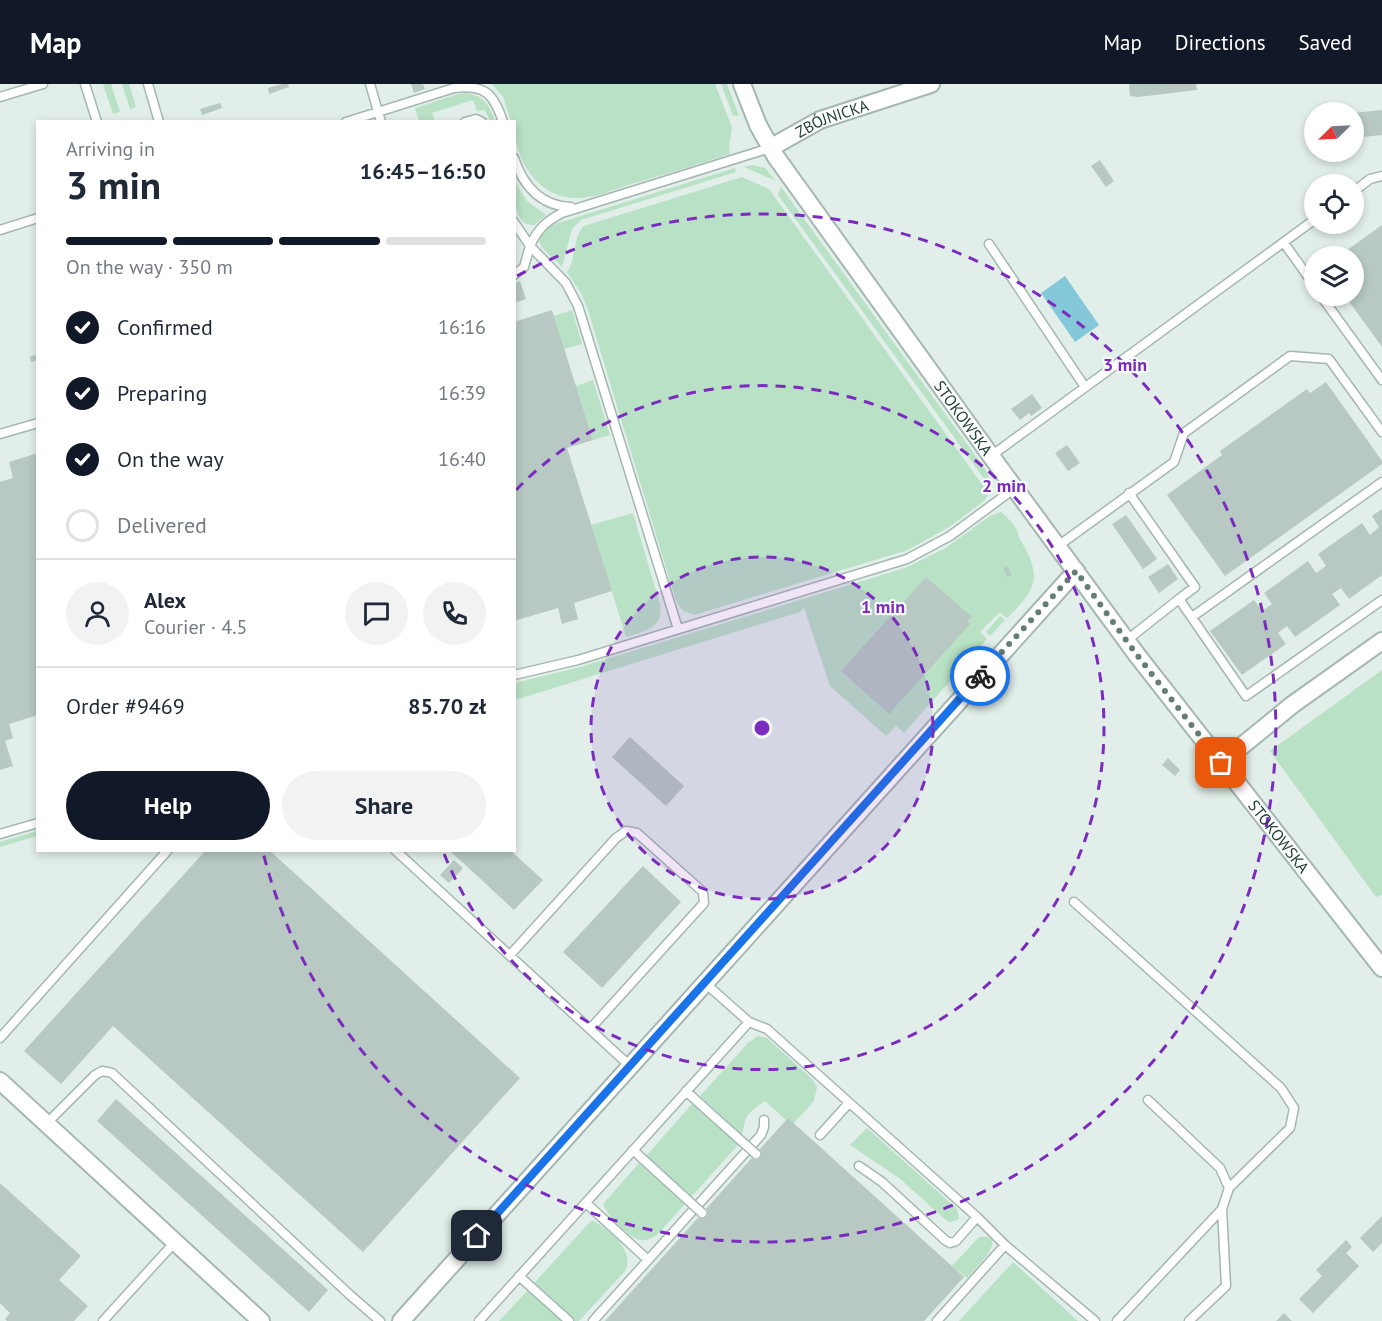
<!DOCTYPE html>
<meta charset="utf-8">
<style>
:root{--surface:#fff;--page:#f2f2f3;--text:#1f2937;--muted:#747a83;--line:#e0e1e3;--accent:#111827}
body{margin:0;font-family:"PT Sans",sans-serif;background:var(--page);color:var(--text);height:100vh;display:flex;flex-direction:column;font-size:22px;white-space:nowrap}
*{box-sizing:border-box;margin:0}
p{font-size:20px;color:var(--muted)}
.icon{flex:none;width:33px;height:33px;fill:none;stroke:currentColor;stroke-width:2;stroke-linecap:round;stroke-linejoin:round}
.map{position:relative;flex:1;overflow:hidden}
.details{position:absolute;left:36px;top:36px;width:480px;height:732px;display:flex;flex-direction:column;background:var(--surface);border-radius:0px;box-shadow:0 3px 9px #0003}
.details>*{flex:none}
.needle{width:39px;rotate:246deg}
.fabs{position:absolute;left:1304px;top:18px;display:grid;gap:12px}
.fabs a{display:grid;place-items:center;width:60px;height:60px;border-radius:50%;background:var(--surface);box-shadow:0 3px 9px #0003;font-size:30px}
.pin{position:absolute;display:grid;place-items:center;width:51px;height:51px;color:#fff;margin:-26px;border-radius:12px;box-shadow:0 3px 9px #0006}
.courier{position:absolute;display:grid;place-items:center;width:60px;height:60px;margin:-30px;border:4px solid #1a73e8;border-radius:50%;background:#fff;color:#222;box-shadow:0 2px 8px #0007}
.headline em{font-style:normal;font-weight:700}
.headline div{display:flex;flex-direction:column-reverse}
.headline{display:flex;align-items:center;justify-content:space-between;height:102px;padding:0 30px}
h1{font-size:39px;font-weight:700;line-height:45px}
.bar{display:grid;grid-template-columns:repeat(4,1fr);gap:9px 6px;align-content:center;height:72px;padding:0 30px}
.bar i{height:8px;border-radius:4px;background:var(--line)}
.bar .selected{background:var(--accent)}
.bar p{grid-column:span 4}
.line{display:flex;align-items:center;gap:15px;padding:0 30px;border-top:2px solid var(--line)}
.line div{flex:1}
.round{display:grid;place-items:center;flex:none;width:63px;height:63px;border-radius:32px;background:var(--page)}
ol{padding:0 30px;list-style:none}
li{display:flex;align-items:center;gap:18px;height:66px}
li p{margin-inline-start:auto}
li .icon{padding:6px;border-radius:50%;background:var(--accent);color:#fff;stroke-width:4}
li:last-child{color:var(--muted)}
li i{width:33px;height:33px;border:3px solid var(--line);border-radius:50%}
.action{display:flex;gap:12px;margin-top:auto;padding:12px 30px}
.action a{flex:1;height:69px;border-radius:36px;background:var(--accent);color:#fff;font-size:24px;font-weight:700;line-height:69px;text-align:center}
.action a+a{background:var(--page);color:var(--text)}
header{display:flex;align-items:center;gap:36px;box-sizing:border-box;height:84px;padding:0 30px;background:var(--accent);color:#fff}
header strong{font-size:28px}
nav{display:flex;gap:33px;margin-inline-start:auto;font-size:21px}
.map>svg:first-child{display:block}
</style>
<header>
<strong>Map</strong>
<nav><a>Map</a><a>Directions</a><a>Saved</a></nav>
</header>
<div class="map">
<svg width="1382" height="1237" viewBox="0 0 1382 1237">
<rect width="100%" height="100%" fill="#e2eee9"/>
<path fill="#b9e1c5" d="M103 0H111L120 28 113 30Z
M122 0H129L136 23 130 25Z
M492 0H715L732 43 729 65 730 70C696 81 662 91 628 101 610 107 592 115 574 114 535 112 514 73 514 38L511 37 503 13Z
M721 0H727L739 32 733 31Z
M467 9C484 12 490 22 495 37H490L485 26 477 27 473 16 432 29 435 37H419L415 24 458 10Z
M752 81 765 84 776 97 744 83Z
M735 84 736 88 581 136 572 145 562 183C545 166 523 154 558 139Z
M742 93 769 105 989 410 984 417 949 443 908 466 694 531 682 526 676 517 588 226 581 209 567 188C577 175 572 153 584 142Z
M515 98 527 117 545 130V132L534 141C514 142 514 112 515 98Z
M781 103 985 385 991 397V404L778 111Z
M572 226 582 260 564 265 554 232Z
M593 296 610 351 593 356 576 302Z
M1001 428C1007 433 1013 439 1017 446 1018 449 1018 453 1020 455 1042 493 1038 504 1007 534L1000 528 981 547V549L987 555 904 649 896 642 886 652 830 602 804 524 800 528 515 616V599L580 583 905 484 944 465 990 432Z
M633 429 660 520C664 544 644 548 626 553L591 441Z
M1000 532 1005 536 990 552 986 548Z
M1382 586V811L1376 813 1270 667Z
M37 747V752L0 763V758Z
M758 952 767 954 812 995 817 1003 814 1017 794 1039 786 1036 765 1017C758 1022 750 1027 746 1034 742 1045 745 1050 737 1062L658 1150C652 1154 647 1157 640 1156 629 1154 606 1130 603 1120L639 1079 668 1104 674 1097 646 1072 692 1020 721 1045 727 1038 700 1012 748 959Z
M867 1044 957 1125 959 1135 951 1138 947 1137 899 1094 850 1061Z
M592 1136C609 1145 636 1167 625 1187L579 1237H499L528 1206 556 1231 561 1224 534 1199Z
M979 1153C1013 1150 972 1188 967 1194L952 1182Z
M1013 1178 1078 1237H959Z"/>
<path fill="#84c8d9" d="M1065 192 1099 241 1075 258 1041 209Z"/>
<path fill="#b7c9c2" d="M282 0H288L289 3 269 10 268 4Z
M411 0H423L425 5 414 9Z
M1129 0H1196L1197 6 1138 13 1130 12Z
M220 19 222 24 202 31 200 25Z
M1382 26V51L1353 54V29Z
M1100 76 1114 97 1106 103 1091 82Z
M1382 141V263L1345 212H1353V172H1339Z
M520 197 526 215 514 219V199Z
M552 226 593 356 567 364 612 507 574 519 578 535 562 540 558 524 514 537V238Z
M38 270V276L31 278 30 273Z
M1326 298 1382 377V380L1225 492 1167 411 1222 371 1220 367 1307 305 1310 309Z
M1032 310 1042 324 1031 332 1029 329 1020 336 1011 325Z
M1067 361 1080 379 1068 387 1055 369Z
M38 369V631L9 640 13 654 5 657 13 682 0 686V398L13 394 9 378Z
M1382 425V491L1349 515 1341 504 1332 510 1340 521 1295 553 1287 542 1278 549 1286 560 1242 591 1210 547 1254 516 1262 527 1272 520 1264 509 1308 477 1316 489 1326 482 1318 470 1362 439 1370 451 1379 443 1372 432Z
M1126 431 1157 475 1143 485 1112 440Z
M1168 480 1178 495 1159 509 1148 493Z
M1008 483 1012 491 1007 493 1003 484Z
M926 493 972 533 967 538 970 540 889 630 841 587Z
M630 653 684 702 666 722 612 673Z
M1168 674 1180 686 1175 692 1162 681Z
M206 766H269L520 994 363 1168 113 942 61 1000 24 967Z
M449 766H510L543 796 514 826Z
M454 776 463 784 449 799 440 791Z
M643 782 681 818 602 904 563 868Z
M116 1015 328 1206 309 1228 97 1037Z
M788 1034 964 1193 924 1237H605Z
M0 1099 81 1172 59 1196 88 1222 74 1237H7L5 1235 10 1229 0 1219Z
M1382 1132V1159L1373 1168 1360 1154Z
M1346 1156 1352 1163 1346 1169 1359 1182 1313 1229 1299 1215 1322 1192 1316 1186Z
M1284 1229 1292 1237H1276Z"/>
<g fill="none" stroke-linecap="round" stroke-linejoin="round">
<g stroke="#a4b7b1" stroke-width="11">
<path id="service" d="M85 0 97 38
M148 0 159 38
M370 0 381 38
M0 13 43 0
M346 38 454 4C485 0 494 10 503 38
M465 38 476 35 482 38
M514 74C523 101 540 122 571 123
M1353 108 1370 95 1382 92
M514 138 530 162 524 183 514 191
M0 146 38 134
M1284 159 1314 201
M989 160 1085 303
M1321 212 1382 296
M0 350 38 339
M991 372 1314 136
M1129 409 1195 503 1179 515
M1058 462 1174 378 1184 349 1290 272 1329 275 1382 348
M1192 533 1382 398
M678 545 578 222 566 199 530 162C537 146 546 137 562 129L770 64
M1127 556 1179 515 1246 612 1382 516
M514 591 578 576 907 475 950 452 1015 404
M0 750 38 739
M395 766 630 982
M1074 818 1281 1004 1294 1024 1290 1044 1229 1104
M510 871 616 754 626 747 637 749 703 808 704 819 590 945
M705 899 749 938 767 945 977 1133 1005 1161 1095 1237
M0 954 168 766
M686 1007 710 1029
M46 1040 95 991 102 987 112 989 350 1211 380 1237
M820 1051 849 1019
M633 1066 657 1088
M859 1082 882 1098 945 1156 950 1159 956 1157 977 1133
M586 1119 648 1176
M519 1192 569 1237
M103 1237 174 1159
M479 1237 749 938
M593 1237 761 1051 764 1043V1036
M937 1237 1005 1161
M1117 1237 1222 1125 1229 1104 1220 1084 1148 1016
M1189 1237 1226 1202 1222 1125"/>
</g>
<g stroke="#a4b7b1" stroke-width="20">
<g id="minor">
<path id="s1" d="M742 0 758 41 776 73 991 372 1137 571 1382 884"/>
<path id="s2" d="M770 64 820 36 931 0"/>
<path d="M1221 679 1292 621 1382 557"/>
<path d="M0 997 261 1237"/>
<path d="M401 1237 1076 487"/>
</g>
</g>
<use href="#service" stroke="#fff" stroke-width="8"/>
<use href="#minor" stroke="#fff" stroke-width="16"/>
<g stroke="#a4b7b1" stroke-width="11" stroke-linecap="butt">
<path id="service-bridge" d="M710 1029 756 1070
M657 1088 702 1129"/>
</g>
<use href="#service-bridge" stroke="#fff" stroke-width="8"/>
</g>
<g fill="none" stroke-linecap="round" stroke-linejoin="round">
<path stroke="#647e77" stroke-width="6" stroke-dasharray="0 10.8" d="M980 592 1076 487 1137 571 1221 679"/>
<path stroke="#1a73e8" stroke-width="8" d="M477 1152 980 592"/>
</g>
<circle cx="762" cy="644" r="171" fill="#7b2cbf" fill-opacity=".12"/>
<g fill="none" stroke="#7b2cbf" stroke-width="3" stroke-dasharray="10 8">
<circle cx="762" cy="644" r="171"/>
<path d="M516 406A342 342 0 1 1 443 767"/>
<path d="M517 192A514 514 0 1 1 263 768"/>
</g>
<g text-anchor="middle" stroke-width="4.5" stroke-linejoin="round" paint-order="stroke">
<g font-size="16" fill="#204139" stroke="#f3faf7">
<text dy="6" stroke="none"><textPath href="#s2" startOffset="69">ZBÓJNICKA</textPath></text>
<text dy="6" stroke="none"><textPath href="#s1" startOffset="402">STOKOWSKA</textPath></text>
<text dy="6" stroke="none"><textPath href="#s1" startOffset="926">STOKOWSKA</textPath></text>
</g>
</g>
<circle cx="762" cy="644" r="9" fill="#7b2cbf" stroke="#f3faf7" stroke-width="3"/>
<g font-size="18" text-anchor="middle" font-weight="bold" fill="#7b2cbf" stroke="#f3faf7" stroke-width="4.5" stroke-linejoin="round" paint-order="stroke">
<text x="1125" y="287">3 min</text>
<text x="1004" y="408">2 min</text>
<text x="883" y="529">1 min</text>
</g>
</svg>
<div class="fabs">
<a><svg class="needle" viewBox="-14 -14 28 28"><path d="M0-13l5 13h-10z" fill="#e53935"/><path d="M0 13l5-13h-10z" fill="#747a83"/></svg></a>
<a><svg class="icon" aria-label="locate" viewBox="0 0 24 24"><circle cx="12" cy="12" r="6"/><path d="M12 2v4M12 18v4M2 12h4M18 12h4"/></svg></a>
<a><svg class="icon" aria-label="layers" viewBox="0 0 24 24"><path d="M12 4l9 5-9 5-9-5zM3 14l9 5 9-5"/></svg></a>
</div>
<div class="pin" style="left:1221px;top:679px;background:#ea580c"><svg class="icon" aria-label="bag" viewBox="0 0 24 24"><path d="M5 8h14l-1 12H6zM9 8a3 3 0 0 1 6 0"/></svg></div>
<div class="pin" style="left:477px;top:1152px;background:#1f2937"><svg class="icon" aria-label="home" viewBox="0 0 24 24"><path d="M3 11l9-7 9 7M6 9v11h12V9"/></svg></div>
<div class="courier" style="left:980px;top:592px"><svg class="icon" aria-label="bike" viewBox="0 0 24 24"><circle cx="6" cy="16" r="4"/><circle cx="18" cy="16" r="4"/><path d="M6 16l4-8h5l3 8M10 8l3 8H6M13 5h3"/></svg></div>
<section class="details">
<div class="headline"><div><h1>3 min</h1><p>Arriving in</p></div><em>16:45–16:50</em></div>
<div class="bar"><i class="selected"></i><i class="selected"></i><i class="selected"></i><i></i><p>On the way · 350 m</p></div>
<ol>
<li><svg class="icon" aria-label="check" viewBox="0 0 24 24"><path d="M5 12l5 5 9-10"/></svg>Confirmed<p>16:16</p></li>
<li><svg class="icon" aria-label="check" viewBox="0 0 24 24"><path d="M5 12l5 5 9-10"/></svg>Preparing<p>16:39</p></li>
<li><svg class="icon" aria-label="check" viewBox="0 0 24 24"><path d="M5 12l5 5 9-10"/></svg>On the way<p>16:40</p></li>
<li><i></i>Delivered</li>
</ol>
<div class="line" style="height:108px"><a class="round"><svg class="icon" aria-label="person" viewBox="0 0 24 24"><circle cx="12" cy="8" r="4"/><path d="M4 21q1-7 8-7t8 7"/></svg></a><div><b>Alex</b><p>Courier · 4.5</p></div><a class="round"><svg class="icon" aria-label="chat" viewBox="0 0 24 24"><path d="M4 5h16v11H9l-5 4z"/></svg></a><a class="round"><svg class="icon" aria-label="phone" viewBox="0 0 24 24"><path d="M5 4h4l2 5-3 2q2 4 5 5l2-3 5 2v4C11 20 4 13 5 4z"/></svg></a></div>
<div class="line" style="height:78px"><div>Order #9469</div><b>85.70 zł</b></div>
<div class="action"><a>Help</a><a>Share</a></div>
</section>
</div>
